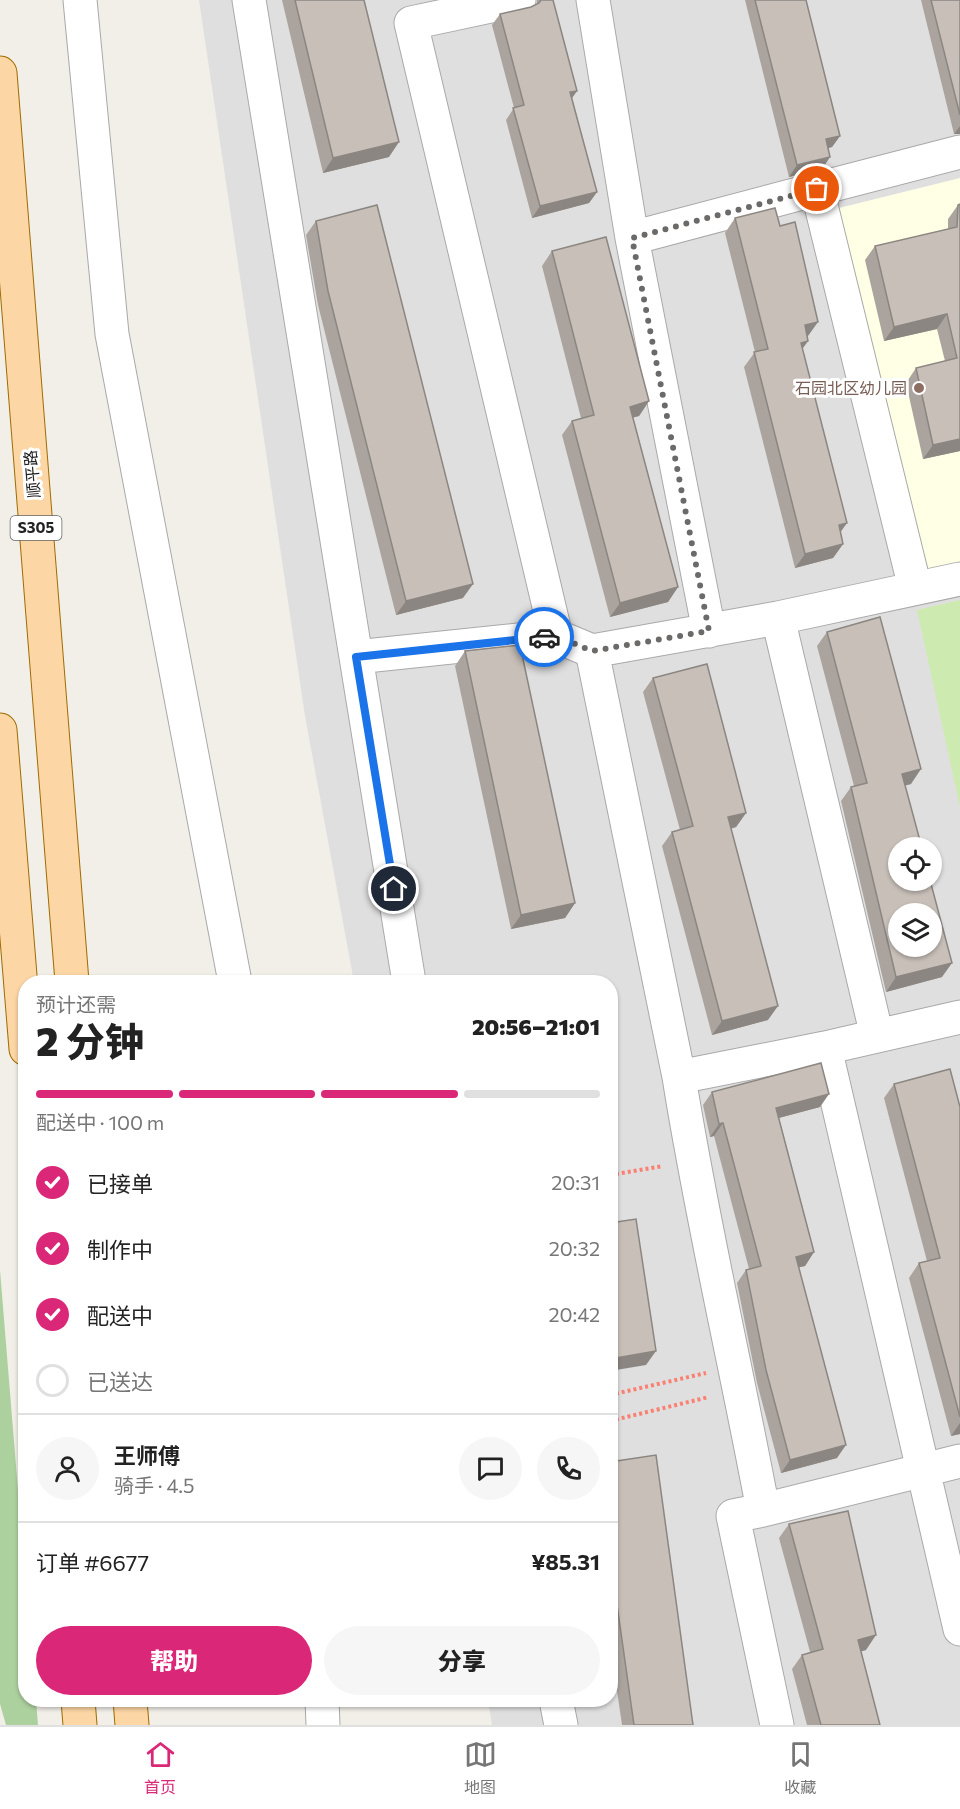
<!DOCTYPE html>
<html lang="zh">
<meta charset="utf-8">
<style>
:root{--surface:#fff;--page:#f6f6f6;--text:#222;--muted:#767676;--line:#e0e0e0;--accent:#db2777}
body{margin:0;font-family:Commissioner,"Noto Sans SC",sans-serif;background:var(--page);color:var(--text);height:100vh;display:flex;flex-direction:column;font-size:22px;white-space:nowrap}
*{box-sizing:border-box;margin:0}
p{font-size:20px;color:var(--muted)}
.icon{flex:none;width:33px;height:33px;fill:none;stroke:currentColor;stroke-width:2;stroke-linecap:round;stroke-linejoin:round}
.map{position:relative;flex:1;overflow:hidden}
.panel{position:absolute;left:18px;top:975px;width:600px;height:732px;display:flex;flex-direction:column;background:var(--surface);border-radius:24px;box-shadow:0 2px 4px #0004}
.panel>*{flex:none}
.buttons{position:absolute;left:888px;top:837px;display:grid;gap:12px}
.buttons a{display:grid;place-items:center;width:54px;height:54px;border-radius:50%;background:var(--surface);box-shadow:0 2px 4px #0004;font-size:30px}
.pin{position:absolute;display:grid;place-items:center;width:51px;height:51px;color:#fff;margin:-26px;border:3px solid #fff;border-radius:50%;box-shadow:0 2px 6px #0007}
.courier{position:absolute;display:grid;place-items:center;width:60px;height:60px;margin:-30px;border:4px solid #1a73e8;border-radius:50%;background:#fff;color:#222;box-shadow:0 2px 8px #0007}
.headline em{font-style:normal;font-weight:800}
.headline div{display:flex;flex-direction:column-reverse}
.headline{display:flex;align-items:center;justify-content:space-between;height:102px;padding:0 18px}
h1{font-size:39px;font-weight:800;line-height:45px}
.bar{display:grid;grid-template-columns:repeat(4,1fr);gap:9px 6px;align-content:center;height:72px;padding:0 18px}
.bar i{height:8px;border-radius:4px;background:var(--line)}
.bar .active{background:var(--accent)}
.bar p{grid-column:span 4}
.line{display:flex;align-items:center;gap:15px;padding:0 18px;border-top:2px solid var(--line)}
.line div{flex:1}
.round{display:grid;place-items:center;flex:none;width:63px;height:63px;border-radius:32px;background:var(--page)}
ol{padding:0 18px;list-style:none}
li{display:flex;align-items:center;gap:18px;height:66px}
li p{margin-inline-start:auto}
li .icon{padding:6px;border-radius:50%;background:var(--accent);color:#fff;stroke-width:4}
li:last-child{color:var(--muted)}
li i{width:33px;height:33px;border:3px solid var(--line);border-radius:50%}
.button{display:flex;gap:12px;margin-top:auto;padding:12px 18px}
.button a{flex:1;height:69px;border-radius:36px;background:var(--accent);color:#fff;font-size:24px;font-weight:800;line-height:69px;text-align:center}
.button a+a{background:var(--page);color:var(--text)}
.tab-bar{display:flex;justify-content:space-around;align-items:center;height:84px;border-top:2px solid var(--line);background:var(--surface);font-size:16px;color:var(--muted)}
.tab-bar a{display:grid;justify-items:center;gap:3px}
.tab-bar .active{color:var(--accent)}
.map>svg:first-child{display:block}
</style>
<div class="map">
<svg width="960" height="1725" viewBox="0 0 960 1725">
<rect width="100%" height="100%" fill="#f2efe9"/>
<path fill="#e0dfdf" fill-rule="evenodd" d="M199 0H960V1725H492L488 1700H610V982H354L305 716ZM898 848H932V880H898ZM898 914H932V946H898Z"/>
<path fill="#ffffe5" d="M960 178V567L924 575 835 209Z"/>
<path fill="#cdebb0" d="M960 600V807L917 610Z"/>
<path fill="#add19e" d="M0 1270 25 1576 26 1700H36L38 1725H6L0 1704Z"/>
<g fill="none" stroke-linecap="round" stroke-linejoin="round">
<g stroke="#a9a9a9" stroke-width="35">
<path id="minor" d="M80 0 112 334 235 982
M249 0 356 657
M519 0 411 23 556 636
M593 0 632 238 709 631
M817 189 960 152
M632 238 817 189 915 588
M778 618 877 1036
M592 651 679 1077
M409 982 356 657 556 636 592 651 778 618 960 579
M960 1017 825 1048 679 1077C702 1222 736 1365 763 1510L960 1461
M825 1048 960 1629
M763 1510 733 1516 777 1725
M322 1700 323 1725
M556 1700 561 1725"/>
</g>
<g stroke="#a06b00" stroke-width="35">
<path id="major" d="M0 73 72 982
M0 730 26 1049
M78 1700 80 1725
M130 1700 132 1725"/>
</g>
<path stroke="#fa8072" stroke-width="4" stroke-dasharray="3 3" stroke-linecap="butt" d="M610 1175 663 1166
M610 1395 706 1373
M610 1421 709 1397"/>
<use href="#minor" stroke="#fff" stroke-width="33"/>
<use href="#major" stroke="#fcd6a4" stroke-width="33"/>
</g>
<path fill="#aba49e" d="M282 0H364L389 157 323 173Z
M537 0H553L577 91 572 98 597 192 589 203 532 218 506 120 514 108 492 25 500 14 531 7 537 4Z
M745 0H806L840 136 832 147 828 148 823 168 789 177Z
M921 0H960V134H954Z
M960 204V451L923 459 906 383 916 368 945 361 937 329 884 341 865 260 875 246 948 229V219L958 205Z
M735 218 808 336H807L808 341 802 349 843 544 833 558 795 568 744 367 755 352 725 233Z
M316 221 463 598 396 615 318 305 306 235Z
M552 251 649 401 639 416 633 417 678 587 668 602 610 617 562 435 572 421 581 418 542 266Z
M827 632 911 784 905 785 942 977 886 992 841 801 851 787 854 786 817 646Z
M465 651 575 903 565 918 511 929 455 666Z
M653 678 746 813 736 827 731 829 768 1020 712 1035 662 846 672 832 680 830 643 692Z
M894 1084 960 1107V1434L951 1436 909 1278 919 1263 927 1261 884 1098Z
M712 1092 820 1107 779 1118 814 1252 805 1266 799 1267 837 1458 781 1473 757 1383 737 1283 746 1270 749 1269 714 1136 710 1137 703 1105Z
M610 1462 693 1725H622L610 1643Z
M789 1524 866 1650 861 1651 880 1725H807L792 1669 802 1655 810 1652 779 1538Z"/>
<path fill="#8b8681" d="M577 91 569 102 570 92Z
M960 126V134H954Z
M840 136 832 147 818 151 826 139Z
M399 142 389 157 323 173 333 158Z
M830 157 823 168 789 177 797 165Z
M597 192 589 203 532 218 540 206Z
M947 314 937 329 884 341 894 327Z
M818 322 808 336 795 340 805 325Z
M808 341 798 355 801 343Z
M649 401 639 416 620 421 630 407Z
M960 439V451L923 459 933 445Z
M847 523 837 537 839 525Z
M843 544 833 558 795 568 805 554Z
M473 584 463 598 396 615 406 601Z
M678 587 668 602 610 617 620 603Z
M921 769 911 784 892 789 902 774Z
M746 813 736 827 718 832 728 817Z
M575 903 565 918 511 929 521 915Z
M952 963 942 977 886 992 896 977Z
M778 1006 768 1020 712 1035 722 1021Z
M829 1094 820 1107 767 1121 776 1108Z
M616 1119 610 1127V1120Z
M723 1123 714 1136 710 1137 719 1124Z
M814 1252 805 1266 787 1270 796 1257Z
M656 1351 646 1365 610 1371V1359Z
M960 1423V1434L951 1436Z
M846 1445 837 1458 781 1473 790 1460Z
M876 1635 866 1650 848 1655 858 1640Z"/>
<path fill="#c7bfb8" stroke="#8b8681" stroke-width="1.5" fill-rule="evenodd" d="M295 0H364L399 142 333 158Z
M541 0H553L577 91 570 92 597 192 540 206 513 108 524 105 500 14 531 7 539 3Z
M755 0H806L840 136 826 139 830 157 797 165Z
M931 0H960V115Z
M960 204V439L933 445 916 368 957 358 947 314 894 327 875 246 957 227 958 205Z
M377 205 473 584 406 601 328 291 316 221Z
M775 208 780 226 795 222 818 322 805 325 808 341 801 343 847 523 839 525 843 544 805 554 754 352 768 349 735 218Z
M606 237 649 401 630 407 678 587 620 603 572 421 594 415 552 251Z
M880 617 921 769 902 774 922 848H898V880H930L952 963 896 977 851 787 867 783 827 632ZM898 914H932V946H898Z
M520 645 575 903 521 915 465 651Z
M707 664 746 813 728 817 778 1006 722 1021 672 832 693 826 653 678Z
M821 1063 829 1094 776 1108 814 1252 796 1257 846 1445 790 1460 766 1370 746 1270 761 1266 723 1123 719 1124 712 1092Z
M950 1069 960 1107V1417L919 1263 940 1258 894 1084Z
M610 1085 616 1119 610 1120Z
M636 1219 656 1351 610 1359V1223Z
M656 1455 693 1725H634L610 1555V1462Z
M848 1511 876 1635 858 1640 880 1725H821L802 1655 823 1649 789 1524Z"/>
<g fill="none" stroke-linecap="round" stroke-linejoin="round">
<path stroke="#6b6a68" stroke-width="6" stroke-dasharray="0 10.8" d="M544 637 556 636 592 651 709 631 632 238 817 189"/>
<path stroke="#1a73e8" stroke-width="8" d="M394 889 356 657 544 637"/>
</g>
<circle fill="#8d6e63" stroke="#fff" stroke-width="2" cx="919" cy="388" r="6"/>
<g text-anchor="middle" stroke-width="6" stroke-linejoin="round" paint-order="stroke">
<rect fill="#fff" stroke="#646464" stroke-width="1.5" x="10.5" y="516" width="51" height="24" rx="4.5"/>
<g font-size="15" font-weight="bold" fill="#222">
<text x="36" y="533">S305</text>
</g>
<g font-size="16" fill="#785e54" stroke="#fff" text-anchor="end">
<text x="907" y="394">石园北区幼儿园</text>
</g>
<g font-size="16" fill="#222" stroke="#fff">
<text transform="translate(32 474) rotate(-95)" y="6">顺平路</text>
</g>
</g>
</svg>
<div class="buttons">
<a><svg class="icon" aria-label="locate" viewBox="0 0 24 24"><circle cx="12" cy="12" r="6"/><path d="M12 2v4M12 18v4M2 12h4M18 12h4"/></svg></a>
<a><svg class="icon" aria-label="layers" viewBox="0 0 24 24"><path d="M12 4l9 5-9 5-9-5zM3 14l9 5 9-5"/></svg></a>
</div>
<div class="pin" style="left:817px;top:189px;background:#ea580c"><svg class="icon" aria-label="bag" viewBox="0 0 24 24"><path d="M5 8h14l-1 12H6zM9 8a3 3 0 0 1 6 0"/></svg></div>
<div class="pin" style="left:394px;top:889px;background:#1f2937"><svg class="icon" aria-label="home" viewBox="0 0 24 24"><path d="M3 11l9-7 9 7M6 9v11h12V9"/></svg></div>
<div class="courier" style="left:544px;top:637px"><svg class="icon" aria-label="car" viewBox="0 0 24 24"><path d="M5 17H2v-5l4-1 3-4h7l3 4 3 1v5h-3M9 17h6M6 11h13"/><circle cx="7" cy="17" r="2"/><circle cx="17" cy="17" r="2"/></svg></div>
<section class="panel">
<div class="headline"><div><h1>2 分钟</h1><p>预计还需</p></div><em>20:56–21:01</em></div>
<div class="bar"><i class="active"></i><i class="active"></i><i class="active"></i><i></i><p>配送中 · 100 m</p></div>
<ol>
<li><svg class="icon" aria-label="check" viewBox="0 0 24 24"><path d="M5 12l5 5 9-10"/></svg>已接单<p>20:31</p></li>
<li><svg class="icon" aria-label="check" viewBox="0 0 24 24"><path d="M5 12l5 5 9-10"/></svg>制作中<p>20:32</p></li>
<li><svg class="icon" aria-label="check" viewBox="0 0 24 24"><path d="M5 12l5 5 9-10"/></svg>配送中<p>20:42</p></li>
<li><i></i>已送达</li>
</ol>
<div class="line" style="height:108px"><a class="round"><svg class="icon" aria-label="person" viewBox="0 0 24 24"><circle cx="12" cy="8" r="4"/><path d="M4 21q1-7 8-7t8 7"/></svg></a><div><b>王师傅</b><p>骑手 · 4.5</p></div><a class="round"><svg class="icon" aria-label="chat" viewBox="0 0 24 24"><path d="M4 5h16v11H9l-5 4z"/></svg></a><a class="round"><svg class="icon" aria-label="phone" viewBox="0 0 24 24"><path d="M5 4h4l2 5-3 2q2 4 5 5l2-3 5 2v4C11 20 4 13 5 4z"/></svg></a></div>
<div class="line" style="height:78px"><div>订单 #6677</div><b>¥85.31</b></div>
<div class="button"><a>帮助</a><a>分享</a></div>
</section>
</div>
<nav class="tab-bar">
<a class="active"><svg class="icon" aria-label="home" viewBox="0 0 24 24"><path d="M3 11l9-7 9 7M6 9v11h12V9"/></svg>首页</a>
<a><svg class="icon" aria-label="map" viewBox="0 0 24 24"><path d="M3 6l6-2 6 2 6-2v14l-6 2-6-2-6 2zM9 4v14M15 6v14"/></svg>地图</a>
<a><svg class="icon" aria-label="saved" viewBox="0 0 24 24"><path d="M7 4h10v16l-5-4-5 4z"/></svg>收藏</a>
</nav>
